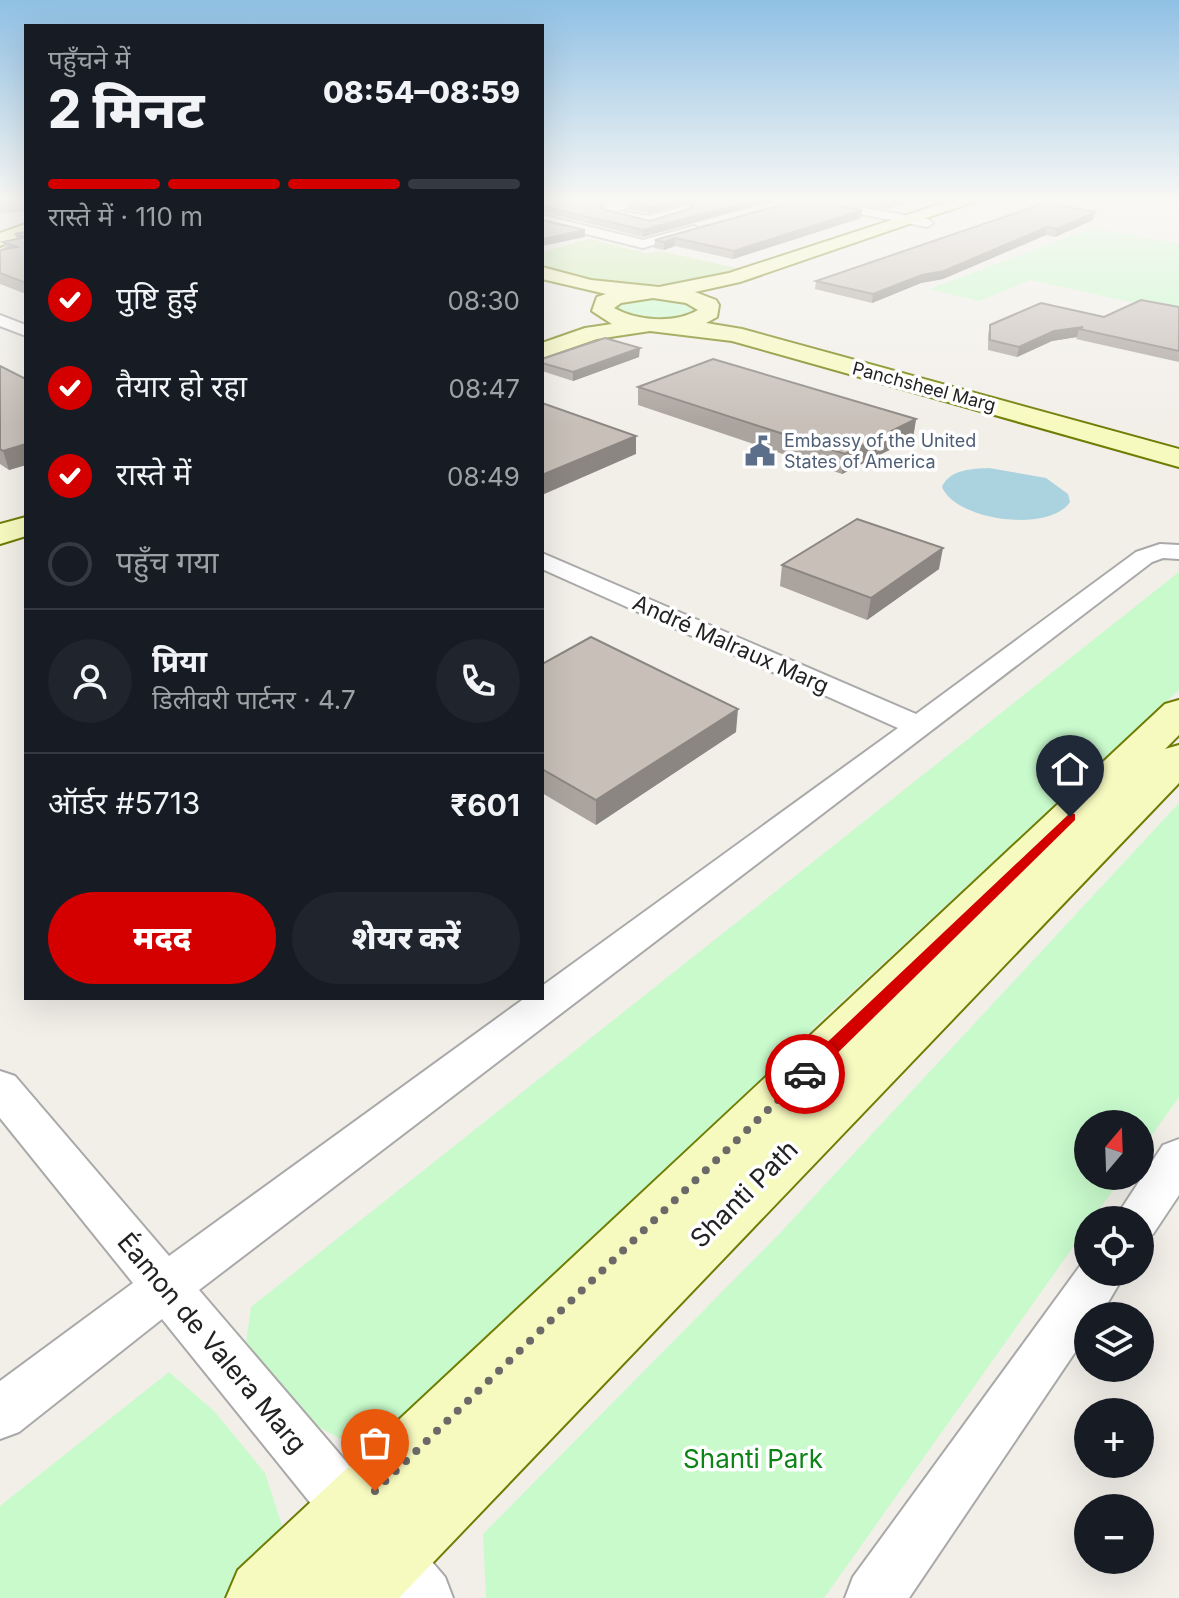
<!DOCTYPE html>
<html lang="hi">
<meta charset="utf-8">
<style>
:root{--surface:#171b24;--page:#20242c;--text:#f1f3f6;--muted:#9ea1a6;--line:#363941;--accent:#d40000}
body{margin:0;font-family:Inter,"Noto Sans Devanagari",sans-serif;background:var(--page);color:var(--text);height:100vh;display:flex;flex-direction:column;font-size:30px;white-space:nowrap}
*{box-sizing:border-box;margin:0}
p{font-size:26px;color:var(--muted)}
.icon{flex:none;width:44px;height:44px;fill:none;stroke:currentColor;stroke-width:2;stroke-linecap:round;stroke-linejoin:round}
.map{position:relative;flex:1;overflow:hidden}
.drawer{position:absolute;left:24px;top:24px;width:520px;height:976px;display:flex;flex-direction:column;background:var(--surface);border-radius:0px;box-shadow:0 8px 32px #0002}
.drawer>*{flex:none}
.needle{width:52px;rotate:19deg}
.tools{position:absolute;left:1074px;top:1110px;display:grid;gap:16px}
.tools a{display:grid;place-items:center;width:80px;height:80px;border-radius:50%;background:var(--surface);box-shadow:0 8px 32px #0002;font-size:40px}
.pin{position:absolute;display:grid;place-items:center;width:68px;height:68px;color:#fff;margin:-82px -34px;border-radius:50% 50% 50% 0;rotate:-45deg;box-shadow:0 0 8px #0007}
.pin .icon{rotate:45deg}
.courier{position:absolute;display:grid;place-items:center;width:80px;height:80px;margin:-40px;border:6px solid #d40000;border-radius:50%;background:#fff;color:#222;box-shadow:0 2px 10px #0007}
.head em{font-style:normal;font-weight:800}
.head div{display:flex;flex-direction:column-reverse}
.head{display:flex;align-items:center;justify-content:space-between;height:136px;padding:0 24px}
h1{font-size:52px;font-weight:800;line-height:60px}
.bar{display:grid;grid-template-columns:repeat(4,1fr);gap:12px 8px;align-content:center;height:96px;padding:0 24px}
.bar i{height:10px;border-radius:6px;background:var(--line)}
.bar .current{background:var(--accent)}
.bar p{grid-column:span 4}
.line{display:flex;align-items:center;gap:20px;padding:0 24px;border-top:2px solid var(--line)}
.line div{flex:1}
.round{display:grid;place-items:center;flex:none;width:84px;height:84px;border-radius:42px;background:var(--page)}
ol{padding:0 24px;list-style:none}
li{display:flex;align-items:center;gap:24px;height:88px}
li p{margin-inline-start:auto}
li .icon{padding:8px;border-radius:50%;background:var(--accent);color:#fff;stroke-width:4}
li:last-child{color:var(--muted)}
li i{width:44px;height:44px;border:4px solid var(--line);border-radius:50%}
.button{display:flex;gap:16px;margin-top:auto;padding:16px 24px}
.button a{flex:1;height:92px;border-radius:48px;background:var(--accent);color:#fff;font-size:32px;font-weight:800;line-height:92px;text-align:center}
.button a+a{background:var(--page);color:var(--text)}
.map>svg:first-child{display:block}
</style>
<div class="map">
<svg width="1179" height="1598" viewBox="0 0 1179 1598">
<rect width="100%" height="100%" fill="#f2efe9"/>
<path fill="#cdebb0" d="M589 239 649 254 659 251 746 270 685 283 623 286 542 266V252Z"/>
<path fill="#c8facc" d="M1093 228 1179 244V313L1031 280 979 301 929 289Z
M643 297 685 300 697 309C679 329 641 319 619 312L617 307 621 302Z
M1179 572V690L824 1018 394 1447 353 1446 319 1427 246 1343 251 1307Z
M1179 803V1097L1140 1152V1124H1088V1176H1123L1092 1220H1088V1226L824 1598H486L483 1534 781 1232Z
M169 1372 214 1411 265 1473 287 1541 228 1598H0V1506Z"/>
<path fill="#aad3df" d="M989 468 1046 478 1068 494 1070 502C1050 533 956 521 942 487 950 469 972 469 989 468Z"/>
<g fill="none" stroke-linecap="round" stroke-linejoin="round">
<g stroke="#a9a9a9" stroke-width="4">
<path id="street" d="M624 201H645L617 211 649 216 707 201H729L649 224 602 213 606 206Z
M796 201H825L927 219 933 223 927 227Z
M542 215 643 240 694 226 701 230 643 248 542 223Z
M0 315 26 325V336L0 326Z
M1160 544 1179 545V559L1163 558 1152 562 199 1290 445 1577 453 1598H387L162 1319 19 1432 0 1439V1381L133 1283 0 1118V1071L15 1076 169 1256 525 998H542V986L898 728 542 569V553L916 714 1136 552Z
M1179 1139V1195L1153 1234 1140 1239V1220H1114L1163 1145Z
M1088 1255V1272H1126L1100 1316H1088V1333L909 1598H845L853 1577Z"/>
</g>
<g stroke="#707d05" stroke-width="4">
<path id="secondary" d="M950 201H976L740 282 695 292 716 300 719 305 717 317 706 323 742 329 1179 449V467L732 341 650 331 597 339 542 358V343L585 328 612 324 592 311 597 297 606 294 542 279V267L591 280 659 287 729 273ZM653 298 686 303 698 310C675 324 637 321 614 308L621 303Z
M26 224V236L0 246V233Z
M26 517V536L0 544V524Z
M1179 700V735L1165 749 1179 745V783L399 1598H226L238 1570 1165 704Z"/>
</g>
<use href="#street" fill="#fff" fill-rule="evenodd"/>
<use href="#secondary" fill="#f7fabf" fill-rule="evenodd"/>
</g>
<path fill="#aba49e" d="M0 201H26V212L0 213Z
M542 201 605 203 602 209 650 221 691 208 687 204 649 213 629 210V204L636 201H773L643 237 543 212Z
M844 201H915L887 209Z
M1045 203 1093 220 1055 237 1046 235 943 279 921 283 872 303 815 289 816 281Z
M862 210 861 218 733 259 675 246 664 250 654 248 655 240Z
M26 232V294L0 284V250L5 249 3 242 17 239 15 234Z
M1179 307V362L1076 339 1077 337 1052 341 1017 357 988 350V335L990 325 1104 317Z
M639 357 573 381 542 371V359Z
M0 366 26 379V465L9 470 0 464Z
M638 387 916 419 913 438 842 474 638 405Z
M782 565 939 569 867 620 780 586Z
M542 664 736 732 596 825 542 793Z"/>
<path fill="#8b8681" d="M603 201H612L605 203 599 214V208Z
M674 201H687V204L649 213V207Z
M751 201H773L643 237V230Z
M892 201H915L887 209 888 202Z
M862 210 861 218 733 259 734 251Z
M1095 212 1093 220 1055 237 1057 229Z
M1047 227 1046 235 943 279 921 283 872 303 873 294Z
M585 230V237L542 246V239Z
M675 238V246L664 250V242Z
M1083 327 1079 329 1077 337 1052 341 1017 357 1019 347 1054 331Z
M640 348 639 357 573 381V372Z
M916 419 913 438 842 474 845 454Z
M636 436V454L542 495V475Z
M26 444V465L9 470 3 451Z
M943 548 939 569 867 620 871 598Z
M738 709 736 732 596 825V800Z"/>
<path fill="#c7bfb8" stroke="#8b8681" stroke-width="2" d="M0 201H26V202L0 203Z
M542 201H603L599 208 650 221 692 208 694 204 691 201H751L643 230 542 206Z
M636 201H674L649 207 629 204Z
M795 201H813L862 210 734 251 675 238 664 242 655 240Z
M1045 203 1095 212 1057 229 1047 227 944 271 922 275 873 294 816 281Z
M542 220 585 230 542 239Z
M26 232V283L0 273V250L17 247 3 242 26 237 15 234Z
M1141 300 1179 307V351L1079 329 1083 327 1054 331 1019 347 990 340V325L1041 303 1104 317Z
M605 338 640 348 573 372 542 363V359Z
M713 359 916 419 845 454 638 387Z
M0 366 26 379V444L3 451 0 449Z
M542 403 636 436 542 475Z
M857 519 943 548 871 598 782 565Z
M591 637 738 709 596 800 542 769V664Z"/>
<linearGradient id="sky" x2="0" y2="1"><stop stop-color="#8fc0e4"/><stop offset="0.47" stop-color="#f9f8f5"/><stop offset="1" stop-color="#f9f8f5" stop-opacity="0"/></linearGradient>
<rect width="1179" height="425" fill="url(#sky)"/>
<path fill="#d40000" d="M1070 813 1075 814V820L811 1079H799L796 1074 799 1069Z"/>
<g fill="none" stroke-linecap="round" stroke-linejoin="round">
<path stroke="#6b6a68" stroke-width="8" stroke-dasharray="0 14.4" d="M375 1491 805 1074"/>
</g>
<defs>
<g id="civic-bare" transform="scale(2.4)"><path d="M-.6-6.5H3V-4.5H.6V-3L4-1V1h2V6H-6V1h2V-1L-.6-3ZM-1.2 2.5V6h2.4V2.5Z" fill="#5c6f8a" stroke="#fff" stroke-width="2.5" paint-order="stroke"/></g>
</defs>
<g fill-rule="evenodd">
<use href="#civic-bare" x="760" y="451"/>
</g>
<g text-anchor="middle" stroke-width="7" stroke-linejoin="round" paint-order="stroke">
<g font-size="18" fill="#222" stroke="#fff">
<text transform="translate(924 387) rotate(15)" y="6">Panchsheel Marg</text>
</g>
<g font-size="18" fill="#4e5e75" stroke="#fff" text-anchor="start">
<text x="784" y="447">Embassy of the United<tspan x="784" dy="21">States of America</tspan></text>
</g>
<g font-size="22" fill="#222" stroke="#fff">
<text transform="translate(731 644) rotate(24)" y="8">André Malraux Marg</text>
</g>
<g font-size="26" fill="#222" stroke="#fff">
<text transform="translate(744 1194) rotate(-45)" y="9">Shanti Path</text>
<text transform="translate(212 1343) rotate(50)" y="9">Éamon de Valera Marg</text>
</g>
<g font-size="26" fill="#0c8416" stroke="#fff">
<text x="753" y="1468">Shanti Park</text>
</g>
</g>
</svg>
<div class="tools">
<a><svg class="needle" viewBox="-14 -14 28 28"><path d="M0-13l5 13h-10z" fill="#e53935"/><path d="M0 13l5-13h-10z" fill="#9ea1a6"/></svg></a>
<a><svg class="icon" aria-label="locate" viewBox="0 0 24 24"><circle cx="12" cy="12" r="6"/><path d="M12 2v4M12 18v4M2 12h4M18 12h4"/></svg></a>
<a><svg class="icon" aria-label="layers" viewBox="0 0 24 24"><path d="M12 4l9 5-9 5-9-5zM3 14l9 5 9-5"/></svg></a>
<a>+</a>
<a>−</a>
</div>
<div class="pin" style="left:375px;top:1491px;background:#ea580c"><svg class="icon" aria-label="bag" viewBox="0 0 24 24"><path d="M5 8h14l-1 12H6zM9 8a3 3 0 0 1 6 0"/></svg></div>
<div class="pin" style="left:1070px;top:817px;background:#1f2937"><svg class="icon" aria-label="home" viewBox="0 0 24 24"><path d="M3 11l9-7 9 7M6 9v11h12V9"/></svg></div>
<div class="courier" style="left:805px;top:1074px"><svg class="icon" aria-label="car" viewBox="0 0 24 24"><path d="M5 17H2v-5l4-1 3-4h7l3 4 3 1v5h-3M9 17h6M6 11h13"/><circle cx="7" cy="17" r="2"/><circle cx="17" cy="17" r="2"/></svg></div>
<section class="drawer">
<div class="head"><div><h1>2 मिनट</h1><p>पहुँचने में</p></div><em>08:54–08:59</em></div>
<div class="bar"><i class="current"></i><i class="current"></i><i class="current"></i><i></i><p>रास्ते में · 110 m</p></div>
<ol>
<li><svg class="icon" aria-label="check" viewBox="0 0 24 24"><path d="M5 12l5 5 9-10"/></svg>पुष्टि हुई<p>08:30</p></li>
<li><svg class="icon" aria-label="check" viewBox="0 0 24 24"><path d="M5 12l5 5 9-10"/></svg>तैयार हो रहा<p>08:47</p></li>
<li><svg class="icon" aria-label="check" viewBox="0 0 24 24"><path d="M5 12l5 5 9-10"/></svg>रास्ते में<p>08:49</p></li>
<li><i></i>पहुँच गया</li>
</ol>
<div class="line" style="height:144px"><a class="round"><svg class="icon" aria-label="person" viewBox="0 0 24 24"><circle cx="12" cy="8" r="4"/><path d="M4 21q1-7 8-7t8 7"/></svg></a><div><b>प्रिया</b><p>डिलीवरी पार्टनर · 4.7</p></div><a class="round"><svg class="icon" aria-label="phone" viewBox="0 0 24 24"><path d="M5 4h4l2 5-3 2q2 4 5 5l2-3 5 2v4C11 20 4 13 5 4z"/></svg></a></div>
<div class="line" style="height:104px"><div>ऑर्डर #5713</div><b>₹601</b></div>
<div class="button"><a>मदद</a><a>शेयर करें</a></div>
</section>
</div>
